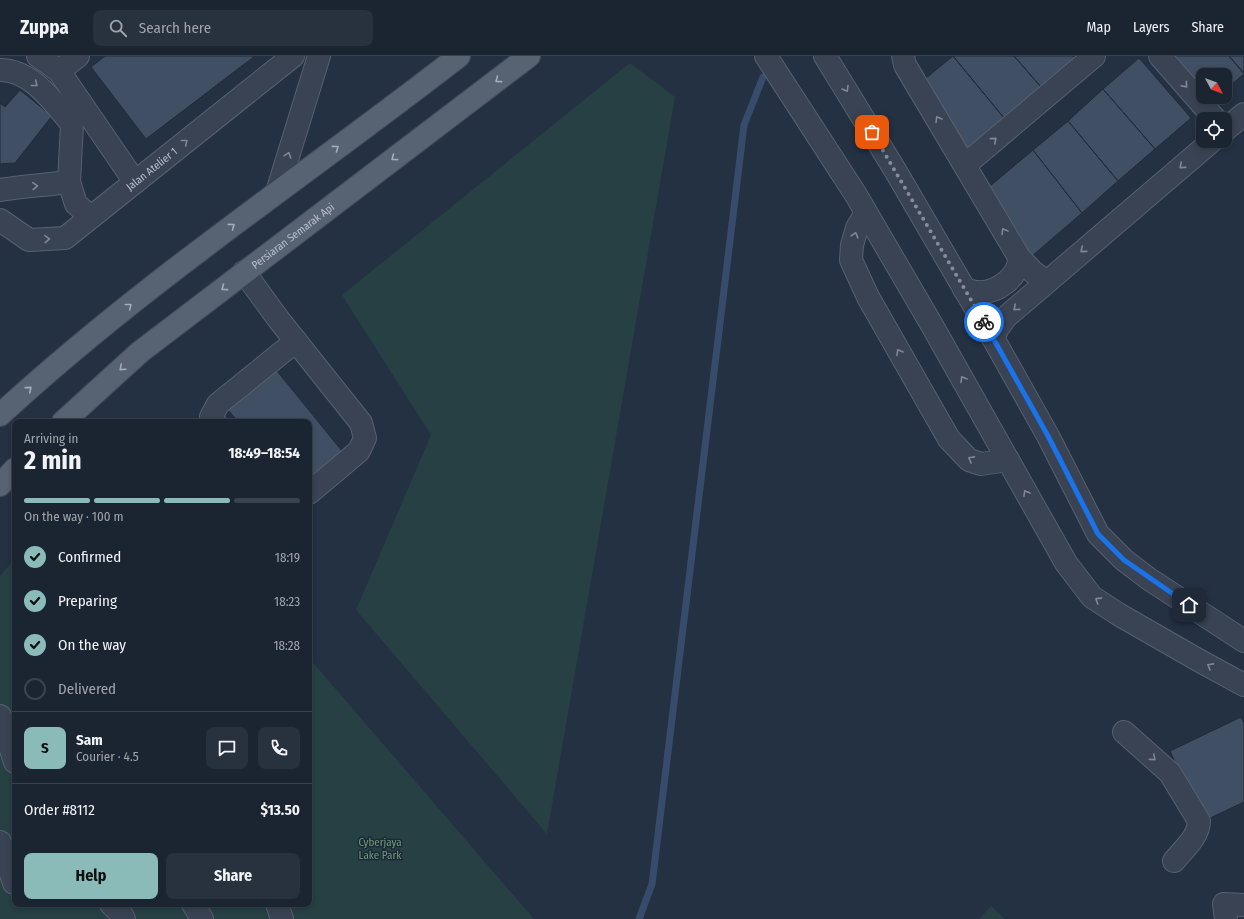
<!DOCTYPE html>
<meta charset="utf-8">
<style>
:root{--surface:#1b2532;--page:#28313e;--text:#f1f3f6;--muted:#a0a5ac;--line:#39424d;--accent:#8bbbb9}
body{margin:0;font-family:"Fira Sans Condensed",sans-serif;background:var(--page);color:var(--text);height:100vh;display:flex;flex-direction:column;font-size:15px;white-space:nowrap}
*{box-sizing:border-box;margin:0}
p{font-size:13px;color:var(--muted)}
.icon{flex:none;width:22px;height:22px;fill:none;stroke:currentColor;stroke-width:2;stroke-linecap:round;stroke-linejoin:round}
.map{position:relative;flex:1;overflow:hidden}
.drawer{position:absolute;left:12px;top:363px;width:300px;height:488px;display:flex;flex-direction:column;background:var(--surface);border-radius:8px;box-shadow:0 2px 6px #0003,0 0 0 1px var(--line)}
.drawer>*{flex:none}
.needle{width:26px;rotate:131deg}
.fabs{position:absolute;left:1196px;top:12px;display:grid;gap:8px}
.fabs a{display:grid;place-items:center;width:36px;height:36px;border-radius:8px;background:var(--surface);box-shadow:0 2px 6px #0003,0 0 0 1px var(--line);font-size:20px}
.pin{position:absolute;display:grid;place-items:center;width:34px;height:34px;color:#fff;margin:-17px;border-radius:8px;box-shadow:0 2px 6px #0006}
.courier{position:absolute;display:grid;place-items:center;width:40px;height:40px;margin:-20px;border:3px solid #1a73e8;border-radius:50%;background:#fff;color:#222;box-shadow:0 1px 5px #0007}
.head em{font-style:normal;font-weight:700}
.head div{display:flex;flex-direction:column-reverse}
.head{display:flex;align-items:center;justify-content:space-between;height:68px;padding:0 12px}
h1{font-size:26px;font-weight:700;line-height:30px}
.bar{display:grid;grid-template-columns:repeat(4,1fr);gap:6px 4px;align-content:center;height:48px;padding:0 12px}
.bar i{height:5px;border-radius:3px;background:var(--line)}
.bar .active{background:var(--accent)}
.bar p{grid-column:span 4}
.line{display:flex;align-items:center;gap:10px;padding:0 12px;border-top:1px solid var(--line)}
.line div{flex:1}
.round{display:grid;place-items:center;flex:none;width:42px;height:42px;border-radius:8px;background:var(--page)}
ol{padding:0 12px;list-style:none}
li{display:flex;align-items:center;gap:12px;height:44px}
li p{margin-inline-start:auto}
li .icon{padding:4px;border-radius:50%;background:var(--accent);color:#111;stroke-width:4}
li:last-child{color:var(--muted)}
li i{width:22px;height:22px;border:2px solid var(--line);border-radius:50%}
.button{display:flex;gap:8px;margin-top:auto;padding:8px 12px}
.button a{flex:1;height:46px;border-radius:8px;background:var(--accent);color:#111;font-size:16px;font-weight:700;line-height:46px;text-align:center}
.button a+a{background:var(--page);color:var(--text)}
header{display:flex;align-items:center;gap:24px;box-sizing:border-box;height:56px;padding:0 20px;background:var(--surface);border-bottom:1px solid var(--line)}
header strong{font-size:19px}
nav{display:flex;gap:22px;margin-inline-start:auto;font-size:14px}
.search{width:280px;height:36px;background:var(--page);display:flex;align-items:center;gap:10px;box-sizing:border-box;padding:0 14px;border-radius:8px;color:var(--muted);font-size:15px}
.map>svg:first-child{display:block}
</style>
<header>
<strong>Zuppa</strong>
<div class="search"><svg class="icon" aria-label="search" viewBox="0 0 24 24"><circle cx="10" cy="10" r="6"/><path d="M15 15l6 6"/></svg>Search here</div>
<nav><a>Map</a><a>Layers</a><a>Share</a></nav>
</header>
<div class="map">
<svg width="1244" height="863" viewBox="0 0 1244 863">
<rect width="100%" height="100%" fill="#243143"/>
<path fill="#264044" d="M630 7 675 41 547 778 356 554 431 379 342 239Z
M15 503V848H309V602L534 863H0V520Z
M991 850 1005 863H979Z"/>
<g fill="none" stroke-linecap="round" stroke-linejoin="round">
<path stroke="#374c6c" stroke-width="7" d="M639 863 652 828 744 69 763 21"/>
</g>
<path fill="#404f63" stroke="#202a3a" d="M105 0H255L146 83 91 11Z
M953 0H1014L1041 31 1004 62Z
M953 0 1004 62 967 93 926 22Z
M1014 0H1073L1076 3 1041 31Z
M1167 0H1229L1244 18 1225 34V19H1203V41H1217L1208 48Z
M1229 0H1244V17Z
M1139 2 1191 62 1155 93 1103 33Z
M1103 33 1155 93 1118 125 1068 65Z
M20 34 52 60 15 107 0 108V47L5 51Z
M1068 65 1118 125 1082 157 1033 94Z
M1033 94 1082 157 1031 201 990 130Z
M273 310 342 395 309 422V366H238L225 350Z
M1241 661 1244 667V746L1202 766 1170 695Z"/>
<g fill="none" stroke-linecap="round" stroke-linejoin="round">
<g stroke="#576170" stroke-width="24">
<g id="minor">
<path d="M38 0 59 15 135 126"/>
<path d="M766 0 856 139 933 271 1066 507 1092 541 1118 558 1200 605 1244 629"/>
<path d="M825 0 895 114 993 282 1048 380 1098 478 1124 504 1149 523 1244 585"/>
<path d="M903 0 905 9 1019 201 1032 215 1046 226"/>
<path d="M1160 0 1215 63"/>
<path d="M0 14C32 14 53 46 72 68L69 126 76 148 91 161"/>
<path d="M59 15 78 0"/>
<path d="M1225 74 1244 58"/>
<path d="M965 109 1094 0"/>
<path d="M0 134C23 130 46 129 69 126"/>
<path d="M277 136 319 0"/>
<path d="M866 157 857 172 852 189 851 204 868 241 949 383 969 404 981 408 1008 404"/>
<path id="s1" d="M0 164 29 184 65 182 293 0"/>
<path d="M244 216 279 264 361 367 365 382 359 395 309 437"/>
<path d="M964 233C968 234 973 236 977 236 996 238 1020 221 1019 201"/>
<path d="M993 282 998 272 1006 261 1212 85"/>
<path d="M215 366 211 361 218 348 296 285"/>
<path d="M0 660 15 706"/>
<path d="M1124 676 1170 717 1199 765C1199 780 1184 793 1174 805"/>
<path d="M0 786 14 827"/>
<path d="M111 848 122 859 124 863"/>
<path d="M193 848 202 863"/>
<path d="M277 848 282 863"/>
<path d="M1226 863 1224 848 1244 849"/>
</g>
</g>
<g stroke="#434c5c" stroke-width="24">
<g id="major">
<path d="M0 359C143 227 306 119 459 0"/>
<path id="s2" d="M63 366 140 296 529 0"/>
<path d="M0 429 15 413"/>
</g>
</g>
<use href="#minor" stroke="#394353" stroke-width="22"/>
<use href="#major" stroke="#576273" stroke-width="22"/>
</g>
<defs><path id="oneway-chevron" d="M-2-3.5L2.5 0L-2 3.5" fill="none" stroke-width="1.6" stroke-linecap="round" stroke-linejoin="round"/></defs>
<g stroke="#a3acbb">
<use href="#oneway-chevron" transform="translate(498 24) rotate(143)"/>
<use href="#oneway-chevron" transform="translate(336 92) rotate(-36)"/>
<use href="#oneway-chevron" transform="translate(394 102) rotate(143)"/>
<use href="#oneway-chevron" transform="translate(232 170) rotate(-37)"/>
<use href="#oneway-chevron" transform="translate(224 232) rotate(143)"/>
<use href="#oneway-chevron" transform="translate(129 250) rotate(-39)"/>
<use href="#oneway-chevron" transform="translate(122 312) rotate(138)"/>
<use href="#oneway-chevron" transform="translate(29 333) rotate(-41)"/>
</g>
<g stroke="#7e8796">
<use href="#oneway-chevron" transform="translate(35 28) rotate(39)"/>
<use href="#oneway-chevron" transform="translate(1185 29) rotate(49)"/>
<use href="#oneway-chevron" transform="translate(846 33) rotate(59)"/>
<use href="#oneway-chevron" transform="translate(938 63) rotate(-121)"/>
<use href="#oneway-chevron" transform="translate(994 84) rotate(-40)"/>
<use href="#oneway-chevron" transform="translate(185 86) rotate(-39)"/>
<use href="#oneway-chevron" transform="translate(288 99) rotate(-73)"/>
<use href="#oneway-chevron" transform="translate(1182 110) rotate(140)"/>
<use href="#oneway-chevron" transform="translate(35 130) rotate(-3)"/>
<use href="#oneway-chevron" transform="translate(1004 175) rotate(-121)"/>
<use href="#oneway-chevron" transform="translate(855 179) rotate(-74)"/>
<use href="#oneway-chevron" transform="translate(47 183) rotate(-3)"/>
<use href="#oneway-chevron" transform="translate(1083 194) rotate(140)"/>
<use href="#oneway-chevron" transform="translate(1016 252) rotate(139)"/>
<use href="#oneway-chevron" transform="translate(899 296) rotate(-120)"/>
<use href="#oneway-chevron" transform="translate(963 323) rotate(-120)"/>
<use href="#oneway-chevron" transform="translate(971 403) rotate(-151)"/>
<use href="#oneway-chevron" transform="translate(1026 437) rotate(-119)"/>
<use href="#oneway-chevron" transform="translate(1098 544) rotate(-147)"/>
<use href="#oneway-chevron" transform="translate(1210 610) rotate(-151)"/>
<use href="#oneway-chevron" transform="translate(1153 702) rotate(41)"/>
</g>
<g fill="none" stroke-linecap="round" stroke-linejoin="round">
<path stroke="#838d9d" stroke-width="4" stroke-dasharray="0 7.2" d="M872 76 984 266"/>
<path stroke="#1a73e8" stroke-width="5" d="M984 266 1048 380 1098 478 1124 504 1189 549"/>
</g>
<g text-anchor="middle" stroke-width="3" stroke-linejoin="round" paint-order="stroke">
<g font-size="11" fill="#b6becd" stroke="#1e2838">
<text dy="4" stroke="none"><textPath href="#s1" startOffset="182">Jalan Atelier 1</textPath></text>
<text dy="4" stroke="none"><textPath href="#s2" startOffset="296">Persiaran Semarak Api</textPath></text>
</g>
<g font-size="11" fill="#6b9f78" stroke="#1e2838">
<text x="380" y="790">Cyberjaya<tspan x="380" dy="13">Lake Park</tspan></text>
</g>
</g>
</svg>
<div class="fabs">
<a><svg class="needle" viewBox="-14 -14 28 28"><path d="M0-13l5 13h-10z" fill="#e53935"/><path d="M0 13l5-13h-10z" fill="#a0a5ac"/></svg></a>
<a><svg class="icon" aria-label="locate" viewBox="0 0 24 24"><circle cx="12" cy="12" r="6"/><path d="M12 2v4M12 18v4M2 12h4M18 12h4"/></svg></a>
</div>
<div class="pin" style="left:872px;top:76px;background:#ea580c"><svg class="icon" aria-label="bag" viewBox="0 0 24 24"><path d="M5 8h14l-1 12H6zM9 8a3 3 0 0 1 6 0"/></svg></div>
<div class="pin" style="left:1189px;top:549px;background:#1f2937"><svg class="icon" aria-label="home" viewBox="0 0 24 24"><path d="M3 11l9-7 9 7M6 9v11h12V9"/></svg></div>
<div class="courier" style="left:984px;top:266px"><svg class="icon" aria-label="bike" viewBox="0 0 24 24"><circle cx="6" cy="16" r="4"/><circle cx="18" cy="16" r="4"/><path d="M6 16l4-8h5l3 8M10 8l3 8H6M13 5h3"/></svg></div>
<section class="drawer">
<div class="head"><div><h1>2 min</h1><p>Arriving in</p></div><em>18:49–18:54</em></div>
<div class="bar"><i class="active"></i><i class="active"></i><i class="active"></i><i></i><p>On the way · 100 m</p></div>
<ol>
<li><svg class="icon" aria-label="check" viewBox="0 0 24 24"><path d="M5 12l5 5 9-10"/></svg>Confirmed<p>18:19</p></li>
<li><svg class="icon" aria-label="check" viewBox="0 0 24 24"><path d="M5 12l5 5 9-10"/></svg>Preparing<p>18:23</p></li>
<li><svg class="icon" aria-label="check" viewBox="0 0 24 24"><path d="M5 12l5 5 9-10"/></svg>On the way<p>18:28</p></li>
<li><i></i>Delivered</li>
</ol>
<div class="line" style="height:72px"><b class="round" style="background:var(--accent);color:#111">S</b><div><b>Sam</b><p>Courier · 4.5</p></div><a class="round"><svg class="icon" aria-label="chat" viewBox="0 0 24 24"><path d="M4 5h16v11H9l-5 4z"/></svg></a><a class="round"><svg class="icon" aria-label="phone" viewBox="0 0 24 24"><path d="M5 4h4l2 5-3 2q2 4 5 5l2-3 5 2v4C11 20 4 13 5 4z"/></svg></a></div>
<div class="line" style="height:52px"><div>Order #8112</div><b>$13.50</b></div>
<div class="button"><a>Help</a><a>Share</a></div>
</section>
</div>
